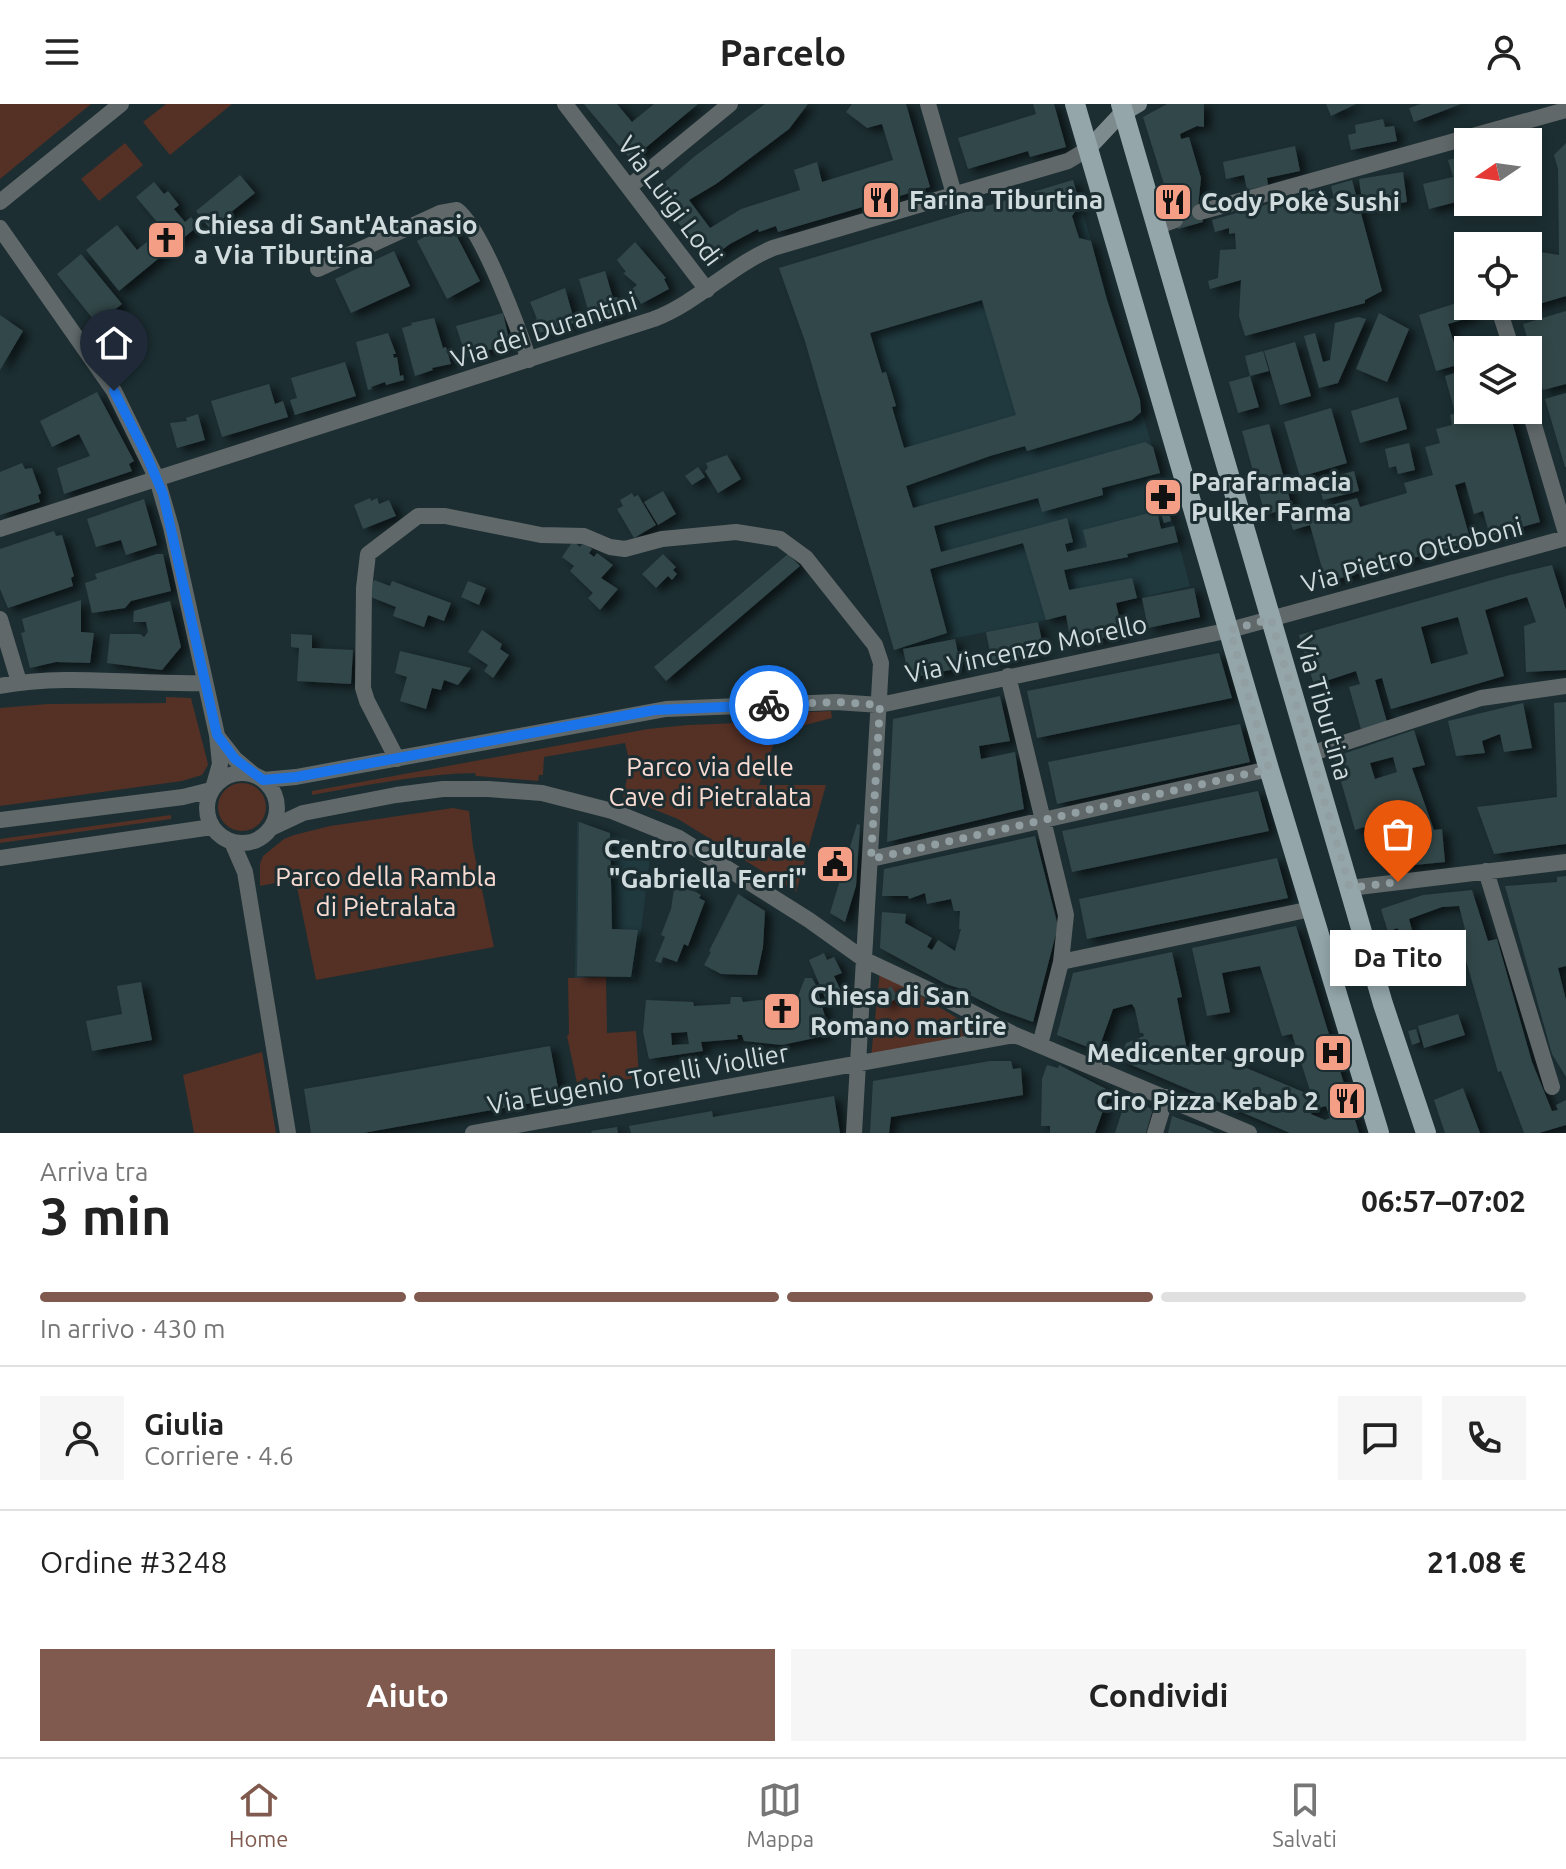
<!DOCTYPE html>
<html lang="it">
<meta charset="utf-8">
<style>
:root{--surface:#fff;--page:#f6f6f6;--text:#222;--muted:#767676;--line:#e0e0e0;--accent:#805a4f}
body{margin:0;font-family:Ubuntu,sans-serif;background:var(--page);color:var(--text);height:100vh;display:flex;flex-direction:column;font-size:30px;white-space:nowrap}
*{box-sizing:border-box;margin:0}
p{font-size:26px;color:var(--muted)}
.icon{flex:none;width:44px;height:44px;fill:none;stroke:currentColor;stroke-width:2;stroke-linecap:round;stroke-linejoin:round}
.map{position:relative;height:1029px;overflow:hidden}
.sheet{display:flex;flex-direction:column;background:var(--surface);flex:1}
.sheet>*{flex:none}
.needle{width:52px;rotate:257deg}
.controls{position:absolute;left:1454px;top:24px;display:grid;gap:16px}
.controls a{display:grid;place-items:center;width:88px;height:88px;border-radius:0px;background:var(--surface);box-shadow:0 4px 12px #0003;font-size:40px}
.pin{position:absolute;display:grid;place-items:center;width:68px;height:68px;color:#fff;margin:-82px -34px;border-radius:50% 50% 50% 0;rotate:-45deg;box-shadow:0 0 8px #0007}
.pin .icon{rotate:45deg}
.courier{position:absolute;display:grid;place-items:center;width:80px;height:80px;margin:-40px;border:6px solid #1a73e8;border-radius:50%;background:#fff;color:#222;box-shadow:0 2px 10px #0007}
.bubble{position:absolute;height:56px;border-radius:0px;background:var(--surface);box-shadow:0 4px 12px #0003;font-size:26px;font-weight:600;line-height:56px;text-align:center}
.head em{font-style:normal;font-weight:600}
.head div{display:flex;flex-direction:column-reverse}
.head{display:flex;align-items:center;justify-content:space-between;height:136px;padding:0 40px}
h1{font-size:52px;font-weight:600;line-height:60px}
.bar{display:grid;grid-template-columns:repeat(4,1fr);gap:12px 8px;align-content:center;height:96px;padding:0 40px}
.bar i{height:10px;border-radius:6px;background:var(--line)}
.bar .current{background:var(--accent)}
.bar p{grid-column:span 4}
.line{display:flex;align-items:center;gap:20px;padding:0 40px;border-top:2px solid var(--line)}
.line div{flex:1}
.round{display:grid;place-items:center;flex:none;width:84px;height:84px;border-radius:0px;background:var(--page)}
.action{display:flex;gap:16px;margin-top:auto;padding:16px 40px}
.action a{flex:1;height:92px;border-radius:0px;background:var(--accent);color:#fff;font-size:32px;font-weight:600;line-height:92px;text-align:center}
.action a+a{background:var(--page);color:var(--text)}
header{display:flex;justify-content:space-between;align-items:center;height:104px;padding:0 40px;background:var(--surface);font-size:36px;font-weight:600}
.dock{display:flex;justify-content:space-around;align-items:center;height:112px;border-top:2px solid var(--line);background:var(--surface);font-size:22px;color:var(--muted)}
.dock a{display:grid;justify-items:center;gap:4px}
.dock .current{color:var(--accent)}
.map>svg:first-child{display:block}
</style>
<header><svg class="icon" aria-label="menu" viewBox="0 0 24 24"><path d="M4 6h16M4 12h16M4 18h16"/></svg>Parcelo<svg class="icon" aria-label="person" viewBox="0 0 24 24"><circle cx="12" cy="8" r="4"/><path d="M4 21q1-7 8-7t8 7"/></svg></header>
<div class="map">
<svg width="1566" height="1029" viewBox="0 0 1566 1029">
<defs>
<filter id="shadow"><feDropShadow dx="7" dy="4" stdDeviation="4" flood-color="#0009"/></filter>
</defs>
<rect width="100%" height="100%" fill="#1c2e32"/>
<path fill="#1f393f" d="M1073 76 1160 369 1190 482 1046 516 894 546 805 237 779 164Z
M577 717 651 745 635 875 575 874Z"/>
<path fill="#543025" d="M0 0H91L0 75Z
M166 0H232L170 51 143 18Z
M125 39 143 61 99 97 81 75Z
M166 593 191 594 207 656 208 661 202 671 182 677 0 702V604L48 600 166 599Z
M831 607 832 614 778 628 759 681H826L796 788 678 715 623 693 630 660 625 639 544 653 543 671H539L538 677 476 672 475 669C420 670 367 681 312 691V687L648 625 688 621 767 618V610Z
M218 703a24 24 0 1 1 48 0a24 24 0 1 1-48 0Z
M453 704 469 707 473 743 494 843 316 876 296 778 291 776 260 782V760L263 752 284 735 294 731 330 722Z
M171 711V715L0 739V735Z
M880 867 985 931 871 953Z
M606 873 607 929 636 927 639 974 592 979 586 973 577 979 567 932 569 930 568 874Z
M262 948 276 1029H194L183 971Z"/>
<path fill="#33464a" fill-rule="evenodd" filter="url(#shadow)" d="M584 0H617L632 18 654 0H698L631 56Z
M765 0H808L789 25 716 80 689 96 710 124 741 105 800 86 794 66 817 58 822 78 893 56 882 20 867 24 846 8 852 0H906L930 83 778 128 776 122 759 128 758 125 730 140 710 155 652 89 695 52Z
M1033 0H1054L1066 43 1030 53 1028 47 968 65 958 34 1036 10Z
M1167 0H1204V23L1197 22 1180 30 1181 35 1189 33 1201 74 1198 103 1203 118 1178 125 1143 13Z
M1326 0H1356L1331 12Z
M1421 0H1461L1414 18 1409 4Z
M1383 15 1385 23 1394 22 1397 37 1351 46 1348 31 1356 29 1355 21Z
M1566 39V192L1519 206 1518 202H1528V146L1559 151 1558 65 1554 51Z
M1295 42 1300 67 1267 74 1268 81 1247 86 1244 71 1226 75 1223 58Z
M1468 51V95L1429 105 1423 80 1453 73 1448 56Z
M1403 68 1407 98 1363 104 1359 75Z
M240 71 255 89 210 125 196 107Z
M1073 76 1080 101 1072 112 1079 134 1091 137 1107 196 1140 296 1141 308 1132 316 1027 347 1025 342 990 352 906 382 913 404 1145 338 1153 343 1160 369 1102 384 1103 391 1042 408 1038 394 934 422 941 448 1067 414 1073 438 1065 440 1067 448 1087 443 1083 426 1157 407 1161 425 1174 422 1178 438 1127 450 1128 453 1064 466 1069 486 1132 474 1137 494 1116 499 1123 530 1071 540 1066 511 1046 516 1023 439 930 465 947 529 894 546 805 237 779 164ZM982 196 1016 311 904 344 892 303 896 302 886 268 882 269 870 229Z
M1352 76 1382 187 1365 196V199L1245 232 1239 212 1241 176 1210 185 1208 177 1218 174 1220 146 1236 145 1235 129 1229 130V124L1215 128 1212 116 1317 86 1319 99 1334 94 1331 82Z
M154 78 164 90 168 87 179 101 174 105 185 118 191 113 198 122 119 187 86 146 117 121 137 146 163 125 136 93Z
M450 119 480 177 447 195 417 137Z
M635 138 666 174 664 175 669 185 641 200 632 185 637 181 623 169 626 168 617 156Z
M394 147 410 182 351 209 335 175Z
M81 150 122 200 97 220 57 170Z
M605 167 613 194 617 193 622 207 591 216 579 175Z
M565 184 575 219 539 229 535 216 537 215 530 198Z
M1466 196 1472 213 1448 220 1454 239 1477 232 1481 246H1468V258L1436 267 1419 211Z
M1566 207V280L1543 286 1523 220Z
M503 209 510 240 466 253 456 222Z
M1379 209 1409 225 1387 278 1356 265Z
M0 211 23 227 0 266Z
M1358 213 1366 215 1338 279 1319 284 1304 232 1315 229 1323 258 1330 256 1335 219Z
M434 214 443 244 446 243 451 260 432 264 433 266 415 272 402 224 412 221 411 219Z
M388 229 396 250H393L394 254 397 253 400 272 403 271 404 276 386 281 385 278 371 283 372 285 368 286 356 238Z
M1295 238 1311 292 1280 301 1264 247Z
M1263 247 1269 267 1250 272 1245 252Z
M345 258 356 292 295 311 290 296 297 294 291 274Z
M1465 266 1468 278V306H1476L1478 314 1509 306 1540 418 1490 432 1483 407 1474 410 1465 378 1455 381 1471 438 1323 479 1320 468H1323L1310 421 1293 426 1289 413 1357 394 1360 403 1407 389 1404 379 1433 371 1425 343 1440 339 1436 325 1452 321 1450 311 1455 309 1445 272Z
M1250 272 1259 303 1238 309 1229 278Z
M269 280 275 300 283 297 288 313 222 333 211 297Z
M97 288 134 357 129 360 132 367 64 390 57 364 90 352 79 330 52 343 40 317Z
M1566 289V363H1565L1545 295Z
M1398 293 1407 325 1360 339 1351 307Z
M1331 304 1347 359 1300 373 1284 318Z
M198 310 205 336 177 344 170 319 187 317 186 314Z
M1269 320 1292 403 1265 411 1242 327Z
M1409 339 1415 366 1398 370 1396 362 1389 364 1385 345Z
M727 351 741 375 718 389 705 367 708 364 706 359Z
M22 359 25 365 32 364 41 389 38 391 40 398 0 411V368Z
M698 363 705 373 692 381 685 372Z
M1354 367 1359 387 1323 396 1318 377Z
M1161 380 1171 417 1164 419 1153 382Z
M663 387 676 410 658 421 644 398Z
M632 389 634 393 638 391 656 421 634 434 617 405 623 402 620 396Z
M370 394 371 397 377 394 379 400 389 396 396 412 363 425 354 401Z
M144 395 157 441 126 451 121 436 96 443 87 415Z
M54 427 56 432 62 431 74 472 71 474 73 482 8 504 0 485V445Z
M573 437 580 443 583 439 592 445 589 449 594 453 597 449 613 461 601 474 618 485 600 506 588 494 593 489 570 467 574 462 562 453Z
M157 450H163L171 487 131 497 125 504 92 509 85 479 97 475 95 470Z
M663 450 676 463 673 466 677 470 672 476 668 472 656 484 642 470Z
M788 450 800 462 666 577 654 563Z
M1552 461 1566 506V566L1526 568 1524 522 1536 518 1527 493 1485 506 1504 572 1391 605 1382 574 1375 576 1387 618 1361 625 1349 583 1360 580 1356 567 1314 581 1299 531 1506 472ZM1458 513 1468 550 1431 560 1421 523Z
M374 476 390 482 392 477 451 499 444 517 428 511 424 523 393 512 396 503 368 492Z
M468 477 486 484 479 501 461 493Z
M1194 484 1200 513 1148 524 1142 494Z
M81 496V528L94 529 90 559 56 558 30 564 21 529 25 528 22 515Z
M170 497 181 543 162 566 107 559 110 530H140L144 533 148 528 146 518H133L134 507Z
M1038 518 1044 547 992 558 986 528Z
M482 526 502 540 500 545 509 551 493 574 484 567 488 561 468 548Z
M291 530 312 531V544L353 546 351 580 297 577 299 544 291 543Z
M955 535 961 564 909 574 903 545Z
M400 547 471 564 458 581 444 576 441 586 432 584 426 605 400 597 407 573 395 569Z
M1219 549 1232 594 1037 634 1027 587Z
M1000 592 1010 637 979 642 981 655 1015 648 1024 705 887 738 893 615Z
M1566 598V740L1494 750 1477 703 1557 693 1554 599Z
M1523 599 1532 644 1504 648 1500 630 1482 637 1485 649 1456 652 1448 617Z
M1240 620 1250 658 1057 700 1048 658Z
M1414 626 1425 661 1412 664 1434 726 1442 725 1445 758 1394 763 1391 730 1387 716 1355 726 1334 653ZM1393 653 1397 668 1375 675 1370 659Z
M1258 687 1269 727 1072 768 1062 727Z
M579 718 610 729 612 825 638 826 631 873 577 872Z
M857 720 860 721 856 782 845 818 830 809Z
M1035 732 1058 822 1033 918 1002 907 970 891 971 888 946 880 880 844 882 808 906 810 905 819 932 834 927 843 932 846 938 836 955 847 961 825H959L960 807H954L951 795 927 800 925 789 909 795 908 792H882L884 765Z
M1277 754 1288 794 1087 835 1079 795Z
M1566 772V862L1558 864 1566 896V973L1552 950 1505 782 1557 778V773Z
M683 784 696 788 701 791 699 794 705 797 688 842 684 840 677 858 663 853 661 859 655 857 665 833 661 831 671 805 674 785 682 787Z
M1472 786 1488 837 1497 835 1532 958 1552 1007 1558 1006 1556 1001 1566 996V1021L1539 1029H1524L1501 967 1498 968 1463 846 1401 870 1394 848 1403 845 1402 841 1421 834 1424 842 1465 825 1459 802 1442 803 1409 815 1412 826 1402 830 1397 824 1388 828 1381 805 1423 791Z
M738 790 765 807 763 843 757 871 721 870 704 861 711 848 709 847Z
M1296 822 1359 1029H1290L1120 956 1126 939 1144 932 1143 929H1140L1135 905 1132 900 1113 905 1098 947 1057 931 1073 869 1172 848 1182 893 1177 894 1188 951 1201 949 1202 953 1213 950 1308 990 1310 997 1313 996 1292 930 1282 932 1260 862 1222 869 1230 908 1207 912 1192 844ZM1326 1002 1330 1014 1325 1016 1311 1010 1312 1006Z
M824 849 827 856 834 853 842 869 834 872 842 889 826 896 809 856Z
M805 874H812L816 881 826 916 824 932 782 941 744 937 742 931H737L738 935 701 938 703 947 649 955 643 928 646 896 693 898 694 902 730 900 731 893H741L743 898 798 892ZM687 928 689 940 672 941 671 929Z
M141 878 152 936 92 947 86 917 122 910 117 882Z
M891 882 898 893 885 902 878 892Z
M1458 910 1465 931 1424 944 1418 922Z
M1416 925 1420 938 1412 941 1408 927Z
M550 942 560 994 363 1029H311L304 985Z
M990 957H1011L1013 965 1021 964 1023 991 891 1013 889 1029H870L873 977Z
M1047 961 1058 964 1059 961 1110 987 1095 1029H1050V1022H1041L1042 975Z
M1463 984 1480 1029H1445L1434 996Z
M834 992 840 1029H631L629 1022 712 1007 713 1013Z
M1126 995 1153 1005 1146 1029H1115Z
M1172 1012 1205 1024 1215 1029H1168Z
M617 1023 618 1029H592L591 1027Z"/>
<g fill="none" stroke-linecap="round" stroke-linejoin="round">
<path stroke="#37484c" stroke-width="16" stroke-dasharray="16 8" stroke-linecap="butt" d="M1175 116 1200 108"/>
<path stroke="#60686a" stroke-width="16" d="M565 0 707 186
M928 0 954 90
M629 83 730 0
M0 98 121 0
M1200 108 1566 6
M1156 123 1175 116
M0 124 114 287 157 375 171 423 217 631 220 660 214 681
M318 165 440 109 457 106C482 125 518 223 529 256
M1498 202 1512 246
M1528 301 1566 429
M0 515 19 578
M1008 572 1066 811 1061 858 1040 941
M0 582C67 569 136 581 204 579
M217 632 235 655 253 670
M1310 650 1481 594 1566 582
M397 655 367 597 363 584 364 484 368 450 418 412H445L541 431 584 432 610 443 625 445 662 435 736 428 780 435 806 454 875 541 881 559 854 1029
M207 704a35 35 0 1 1 70 0a35 35 0 1 1-70 0Z
M263 676 296 673 666 605 836 598 880 601 1230 526 1566 434
M0 716 183 693 211 686
M271 724 303 709 396 691 443 685H488L542 689 612 707 679 734 809 816 865 856 931 887 1015 931 1249 1029
M232 738 245 768 288 1029
M0 754 212 723
M871 755 1269 665
M1486 767 1552 983
M1350 784 1566 758
M1061 858 1311 805
M473 1029 1015 931
M1155 1029 1166 993"/>
<path stroke="#60686a" stroke-width="16" d="M0 425 654 215C698 198 730 162 773 144L1068 57 1088 45"/>
<path stroke="#7d8b8e" stroke-width="16" d="M1088 45 1119 12 1139 0"/>
<path stroke="#94a6aa" stroke-width="20" d="M1075 0 1269 665 1379 1029
M1121 0 1383 900 1426 1029"/>
</g>
<g fill="none" stroke-linecap="round" stroke-linejoin="round">
<path stroke="#919ea2" stroke-width="8" stroke-dasharray="0 14.4" d="M769 601 836 598 880 601 871 755 1269 665 1230 526 1271 515 1350 784 1398 778"/>
<path stroke="#1a73e8" stroke-width="10" d="M114 287 146 350 163 390 217 631 235 655 263 676 296 673 655 606 769 601"/>
</g>
<defs>
<g id="restaurant-square" transform="scale(2)"><rect x="-9" y="-9" width="18" height="18" rx="4" fill="#f49e86" stroke="#1c2e32"/><path d="M-5-6h1v4h1v-4h1v4h1v-4h1v5L-1.5 .5V6h-2V.5L-5-1ZM5-6V6H3V1.5H1.5Q1.5-4 5-6Z" fill="#111"/></g>
<g id="church-square" transform="scale(2)"><rect x="-9" y="-9" width="18" height="18" rx="4" fill="#f49e86" stroke="#1c2e32"/><path d="M-1.2-6h2.4v3.5h3.3v2.4h-3.3V6h-2.4V-.1h-3.3v-2.4h3.3Z" fill="#111"/></g>
<g id="pharmacy-square" transform="scale(2)"><rect x="-9" y="-9" width="18" height="18" rx="4" fill="#f49e86" stroke="#1c2e32"/><path d="M-2-6h4v4h4v4h-4v4h-4v-4h-4v-4h4Z" fill="#111"/></g>
<g id="civic-square" transform="scale(2)"><rect x="-9" y="-9" width="18" height="18" rx="4" fill="#f49e86" stroke="#1c2e32"/><path d="M-.6-6.5H3V-4.5H.6V-3L4-1V1h2V6H-6V1h2V-1L-.6-3ZM-1.2 2.5V6h2.4V2.5Z" fill="#111"/></g>
<g id="hospital-square" transform="scale(2)"><rect x="-9" y="-9" width="18" height="18" rx="4" fill="#f49e86" stroke="#1c2e32"/><path d="M-5-5h3v3.5h4V-5h3V5h-3V1.5h-4V5h-3Z" fill="#111"/></g>
</defs>
<g fill-rule="evenodd">
<use href="#restaurant-square" x="881" y="96"/>
<use href="#restaurant-square" x="1173" y="98"/>
<use href="#church-square" x="166" y="136"/>
<use href="#pharmacy-square" x="1163" y="393"/>
<use href="#civic-square" x="835" y="760"/>
<use href="#church-square" x="782" y="907"/>
<use href="#hospital-square" x="1333" y="949"/>
<use href="#restaurant-square" x="1347" y="997"/>
</g>
<g text-anchor="middle" stroke-width="6" stroke-linejoin="round" paint-order="stroke">
<g font-size="26" font-weight="bold" fill="#d0dbde" stroke="#1c2e32" text-anchor="start">
<text x="909" y="105">Farina Tiburtina</text>
<text x="1201" y="107">Cody Pokè Sushi</text>
<text x="194" y="130">Chiesa di Sant'Atanasio<tspan x="194" dy="30">a Via Tiburtina</tspan></text>
<text x="1191" y="387">Parafarmacia<tspan x="1191" dy="30">Pulker Farma</tspan></text>
<text x="807" y="754" text-anchor="end">Centro Culturale<tspan x="807" dy="30">"Gabriella Ferri"</tspan></text>
<text x="810" y="901">Chiesa di San<tspan x="810" dy="30">Romano martire</tspan></text>
<text x="1305" y="958" text-anchor="end">Medicenter group</text>
<text x="1319" y="1006" text-anchor="end">Ciro Pizza Kebab 2</text>
</g>
<g font-size="26" fill="#d0dbde" stroke="#1c2e32">
<text transform="translate(670 97) rotate(53)" y="9">Via Luigi Lodi</text>
<text transform="translate(544 226) rotate(-18)" y="9">Via dei Durantini</text>
<text transform="translate(1412 451) rotate(-15)" y="9">Via Pietro Ottoboni</text>
<text transform="translate(1026 545) rotate(-12)" y="9">Via Vincenzo Morello</text>
<text transform="translate(1324 604) rotate(74)" y="9">Via Tiburtina</text>
<text transform="translate(638 975) rotate(-10)" y="9">Via Eugenio Torelli Viollier</text>
</g>
<g font-size="26" fill="#fadbd2" stroke="#1c2e32">
<text x="710" y="672">Parco via delle<tspan x="710" dy="30">Cave di Pietralata</tspan></text>
<text x="386" y="782">Parco della Rambla<tspan x="386" dy="30">di Pietralata</tspan></text>
</g>
</g>
</svg>
<div class="controls">
<a><svg class="needle" viewBox="-14 -14 28 28"><path d="M0-13l5 13h-10z" fill="#e53935"/><path d="M0 13l5-13h-10z" fill="#767676"/></svg></a>
<a><svg class="icon" aria-label="locate" viewBox="0 0 24 24"><circle cx="12" cy="12" r="6"/><path d="M12 2v4M12 18v4M2 12h4M18 12h4"/></svg></a>
<a><svg class="icon" aria-label="layers" viewBox="0 0 24 24"><path d="M12 4l9 5-9 5-9-5zM3 14l9 5 9-5"/></svg></a>
</div>
<div class="pin" style="left:1398px;top:778px;background:#ea580c"><svg class="icon" aria-label="bag" viewBox="0 0 24 24"><path d="M5 8h14l-1 12H6zM9 8a3 3 0 0 1 6 0"/></svg></div>
<div class="pin" style="left:114px;top:287px;background:#1f2937"><svg class="icon" aria-label="home" viewBox="0 0 24 24"><path d="M3 11l9-7 9 7M6 9v11h12V9"/></svg></div>
<div class="courier" style="left:769px;top:601px"><svg class="icon" aria-label="bike" viewBox="0 0 24 24"><circle cx="6" cy="16" r="4"/><circle cx="18" cy="16" r="4"/><path d="M6 16l4-8h5l3 8M10 8l3 8H6M13 5h3"/></svg></div>
<div class="bubble" style="left:1330px;top:826px;width:136px">Da Tito</div>
</div>
<section class="sheet">
<div class="head"><div><h1>3 min</h1><p>Arriva tra</p></div><em>06:57–07:02</em></div>
<div class="bar"><i class="current"></i><i class="current"></i><i class="current"></i><i></i><p>In arrivo · 430 m</p></div>
<div class="line" style="height:144px"><a class="round"><svg class="icon" aria-label="person" viewBox="0 0 24 24"><circle cx="12" cy="8" r="4"/><path d="M4 21q1-7 8-7t8 7"/></svg></a><div><b>Giulia</b><p>Corriere · 4.6</p></div><a class="round"><svg class="icon" aria-label="chat" viewBox="0 0 24 24"><path d="M4 5h16v11H9l-5 4z"/></svg></a><a class="round"><svg class="icon" aria-label="phone" viewBox="0 0 24 24"><path d="M5 4h4l2 5-3 2q2 4 5 5l2-3 5 2v4C11 20 4 13 5 4z"/></svg></a></div>
<div class="line" style="height:104px"><div>Ordine #3248</div><b>21.08 €</b></div>
<div class="action"><a>Aiuto</a><a>Condividi</a></div>
</section>
<nav class="dock">
<a class="current"><svg class="icon" aria-label="home" viewBox="0 0 24 24"><path d="M3 11l9-7 9 7M6 9v11h12V9"/></svg>Home</a>
<a><svg class="icon" aria-label="map" viewBox="0 0 24 24"><path d="M3 6l6-2 6 2 6-2v14l-6 2-6-2-6 2zM9 4v14M15 6v14"/></svg>Mappa</a>
<a><svg class="icon" aria-label="saved" viewBox="0 0 24 24"><path d="M7 4h10v16l-5-4-5 4z"/></svg>Salvati</a>
</nav>
